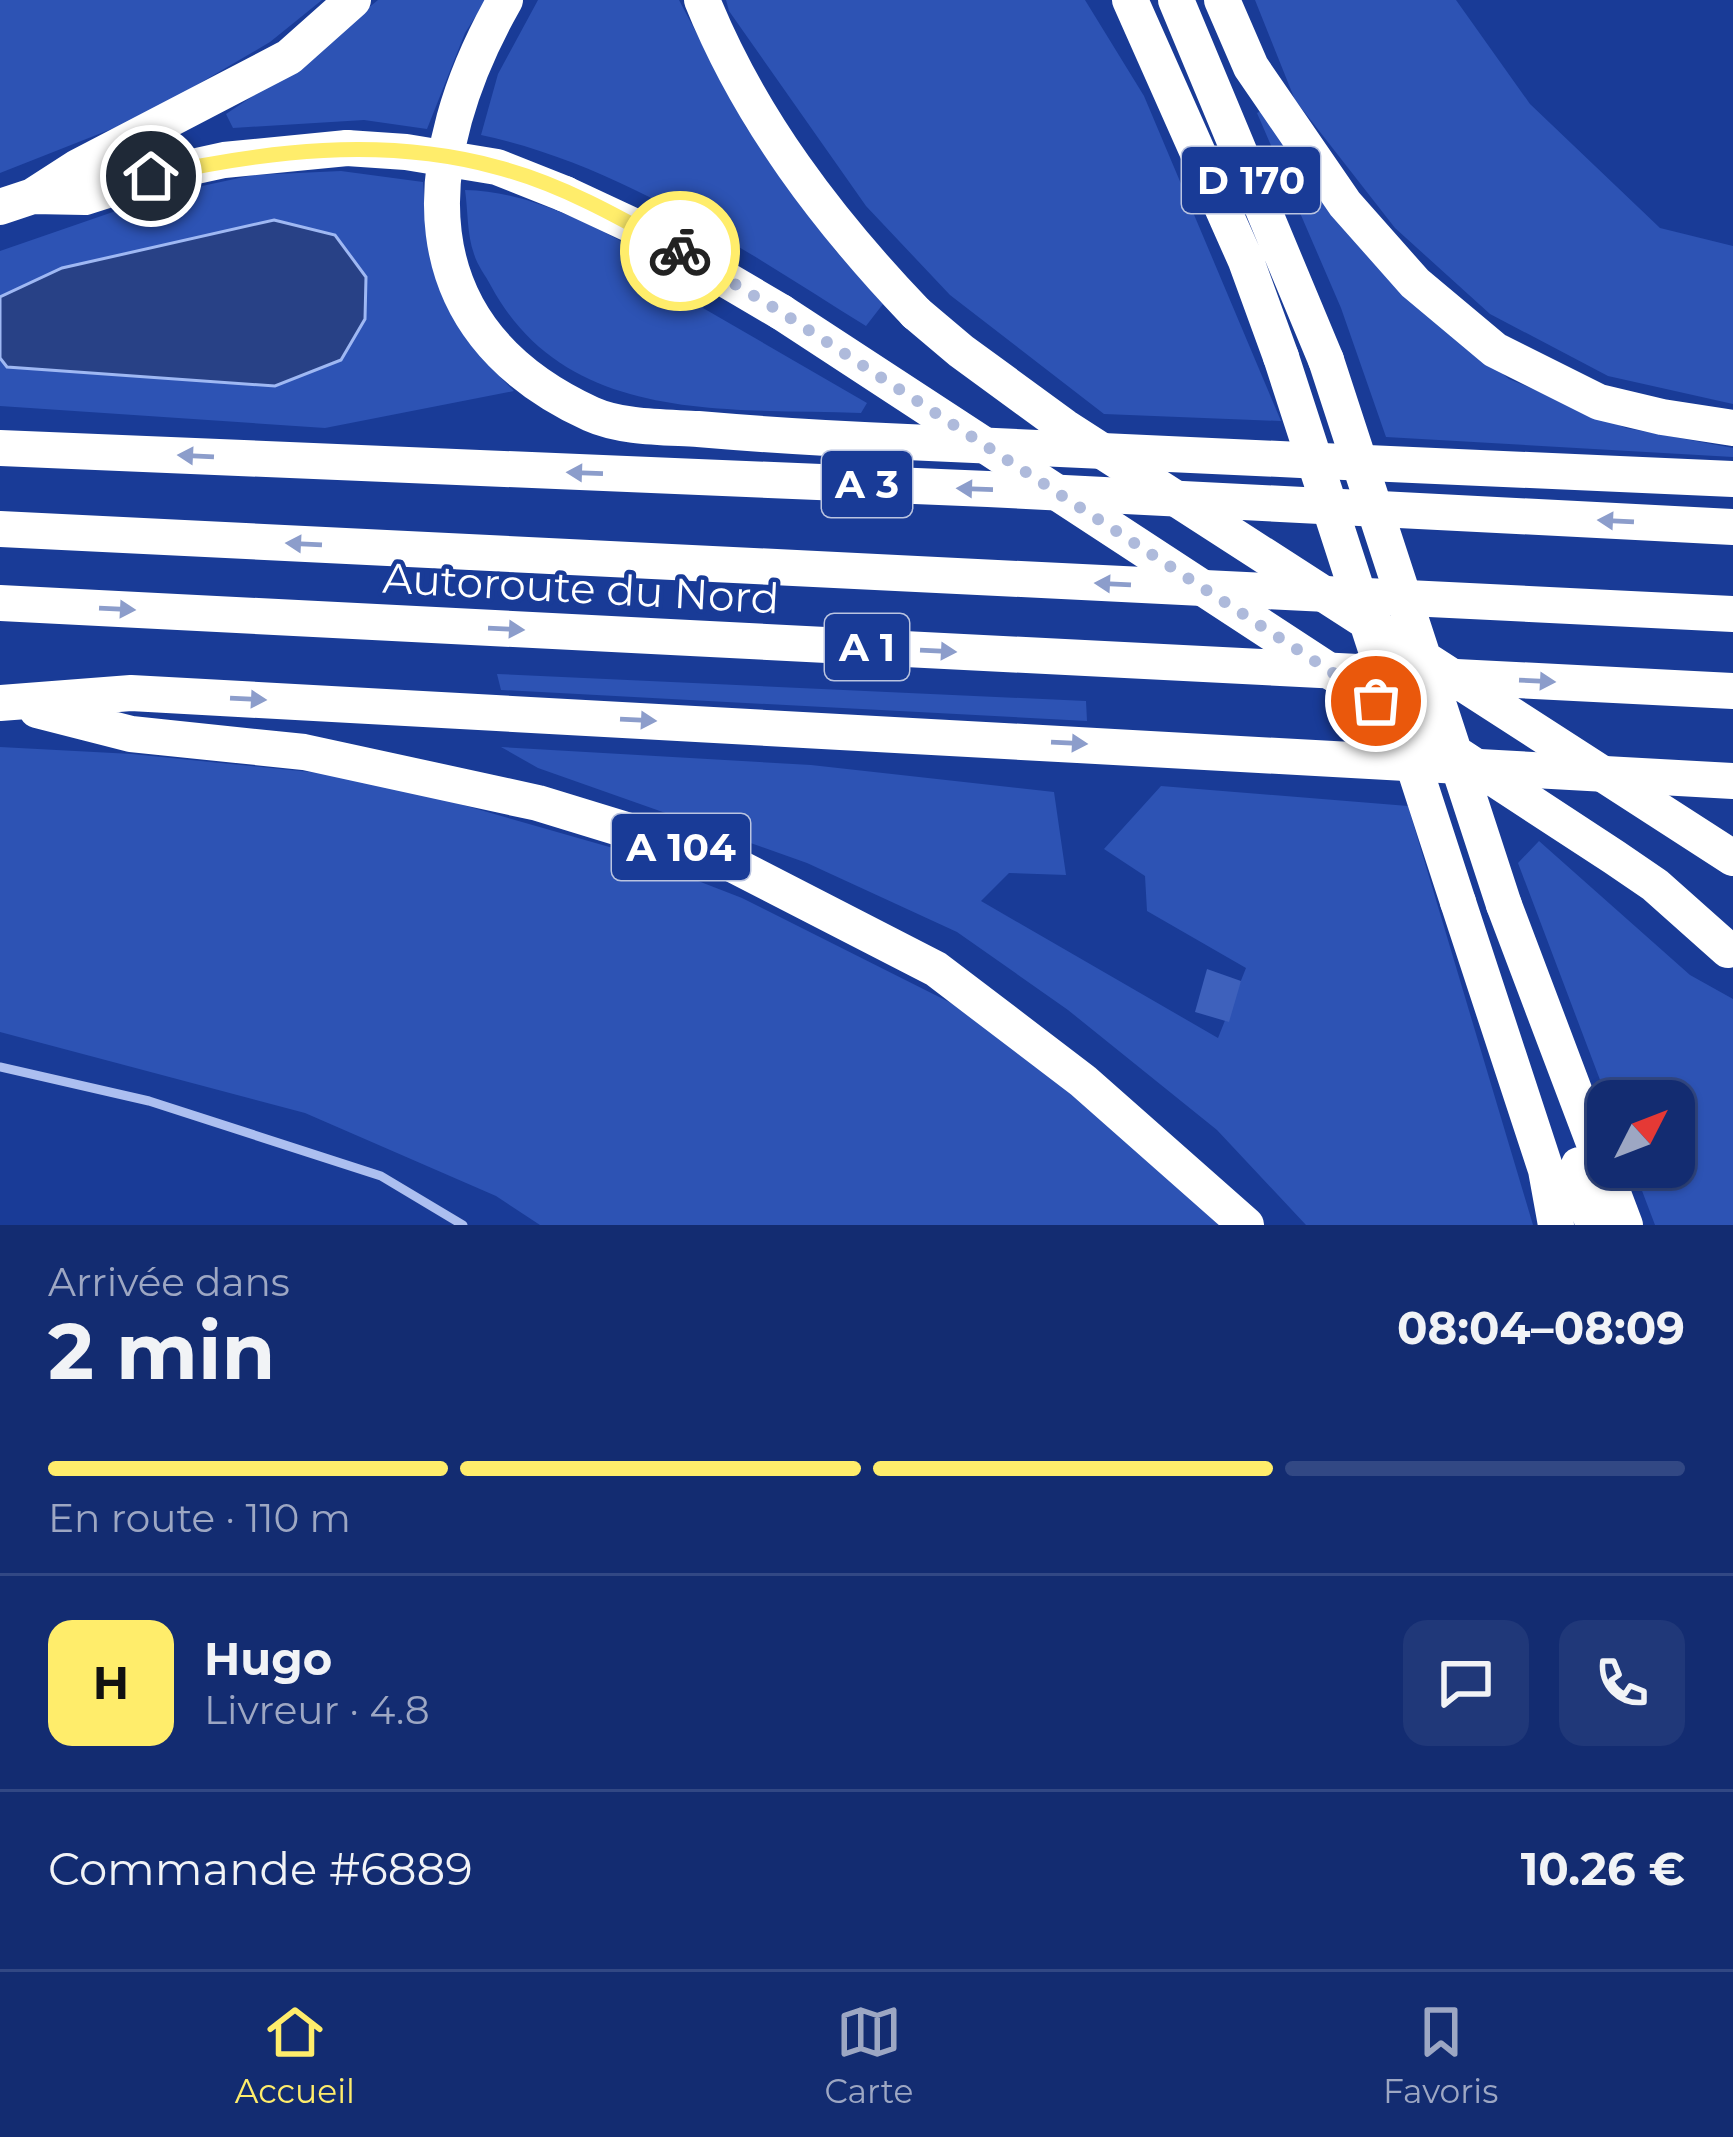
<!DOCTYPE html>
<html lang="fr">
<meta charset="utf-8">
<style>
:root{--surface:#132c71;--page:#203879;--text:#f1f3f6;--muted:#9da7c3;--line:#324884;--accent:#ffed6b}
body{margin:0;font-family:Montserrat,sans-serif;background:var(--page);color:var(--text);height:100vh;display:flex;flex-direction:column;font-size:45px;white-space:nowrap}
*{box-sizing:border-box;margin:0}
p{font-size:39px;color:var(--muted)}
.icon{flex:none;width:66px;height:66px;fill:none;stroke:currentColor;stroke-width:2;stroke-linecap:round;stroke-linejoin:round}
.map{position:relative;height:1225px;overflow:hidden}
.sheet{display:flex;flex-direction:column;background:var(--surface);flex:1}
.sheet>*{flex:none}
.needle{width:78px;rotate:48deg}
.tools{position:absolute;left:1587px;top:1080px;display:grid;gap:24px}
.tools a{display:grid;place-items:center;width:108px;height:108px;border-radius:24px;background:var(--surface);box-shadow:0 3px 9px #0004,0 0 0 3px var(--line);font-size:60px}
.pin{position:absolute;display:grid;place-items:center;width:102px;height:102px;color:#fff;margin:-51px;border:6px solid #fff;border-radius:50%;box-shadow:0 3px 12px #0007}
.courier{position:absolute;display:grid;place-items:center;width:120px;height:120px;margin:-60px;border:9px solid #ffed6b;border-radius:50%;background:#fff;color:#222;box-shadow:0 3px 15px #0007}
.summary em{font-style:normal;font-weight:700}
.summary div{display:flex;flex-direction:column-reverse}
.summary{display:flex;align-items:center;justify-content:space-between;height:204px;padding:0 48px}
h1{font-size:78px;font-weight:700;line-height:90px}
.bar{display:grid;grid-template-columns:repeat(4,1fr);gap:18px 12px;align-content:center;height:144px;padding:0 48px}
.bar i{height:15px;border-radius:9px;background:var(--line)}
.bar .selected{background:var(--accent)}
.bar p{grid-column:span 4}
.line{display:flex;align-items:center;gap:30px;padding:0 48px;border-top:3px solid var(--line)}
.line div{flex:1}
.round{display:grid;place-items:center;flex:none;width:126px;height:126px;border-radius:24px;background:var(--page)}
.tabs{display:flex;justify-content:space-around;align-items:center;height:168px;border-top:3px solid var(--line);background:var(--surface);font-size:33px;color:var(--muted)}
.tabs a{display:grid;justify-items:center;gap:6px}
.tabs .selected{color:var(--accent)}
.map>svg:first-child{display:block}
</style>
<div class="map">
<svg width="1733" height="1225" viewBox="0 0 1733 1225">
<rect width="100%" height="100%" fill="#193b97"/>
<path fill="#2d53b4" d="M0 0H322L270 42 142 117 0 173Z
M378 0H486L465 33 427 129 364 120 233 128 226 114 295 68Z
M538 0H679L746 127 835 250 883 304 866 326C745 251 622 165 481 135L498 74Z
M726 0H1085L1144 96 1281 421 1104 414 950 295 866 206 729 11Z
M1255 0H1456L1530 104 1660 228 1733 246V404L1608 376 1490 314 1395 228 1295 100Z
M1265 109 1423 309 1509 379 1626 428 1733 448V457L1386 437 1341 308 1257 113Z
M341 171 423 182C430 280 444 321 514 391L325 428 0 406V251L165 194 253 175Z
M465 190C552 192 635 251 710 291L703 308 867 403 861 413C726 408 566 425 491 286 486 276 477 265 474 254 467 235 468 210 465 190Z
M497 674 1086 701 1087 721 501 690Z
M0 747 132 754 369 778 613 848 742 898 973 1014 1104 1103 1226 1225H540L496 1196 305 1113 0 1032Z
M501 747 811 765 1054 792 1066 875 1009 873 981 901 1218 1038 1246 968 1147 911 1145 876 1104 849 1161 786 1408 806 1533 1225H1306L1217 1130 1068 1010 957 932 807 863 538 768Z
M1539 841 1690 975 1733 999V1225H1655L1633 1167H1674V1101H1608L1518 863Z"/>
<path fill="#284186" stroke="#9fb8f3" stroke-width="3" d="M274 220 335 235 366 277 365 319 341 360 275 386 7 367 0 358V297L62 268Z"/>
<path fill="#3e61bc" d="M1207 969 1241 981 1229 1022 1195 1012Z"/>
<g fill="none" stroke-linecap="round" stroke-linejoin="round">
<path stroke="#acbff0" stroke-width="9" d="M0 1067 149 1101 381 1176 463 1225"/>
<path stroke="#fff" stroke-width="36" d="M505 0C416 157 402 327 591 414 622 428 664 427 698 429 768 435 837 439 907 442 1182 455 1458 467 1733 479
M702 0C750 119 828 221 916 313
M1130 0 1246 261 1281 357
M1176 0 1326 360
M1222 0 1251 67 1345 204 1415 283 1495 350 1599 402 1662 417 1733 428
M565 194 640 229 781 312
M33 196 85 197 151 176 224 160 347 148
M0 207 33 196 78 167 289 57 353 0
M0 448 988 489 1733 527
M0 529 1733 614
M0 603 1733 691
M0 703 131 693 1733 781
M37 710 131 734 304 752 538 803 724 860 936 969 1083 1081 1246 1225
M1458 902 1546 1170 1556 1225
M1504 905 1625 1225
M1579 1165 1593 1225"/>
<path stroke="#fff" stroke-width="36" d="M347 148 406 152 497 167 565 194
M781 312 1614 857 1655 885 1728 950
M916 313 961 351 1065 427 1733 858
M1281 357 1458 902
M1326 360 1504 905"/>
</g>
<defs><path id="oneway-solid" d="M-6-.8H1V-3.2L6.5 0L1 3.2V.8H-6Z" transform="scale(3)"/></defs>
<g fill="#8c9dcb">
<use href="#oneway-solid" transform="translate(196 456) rotate(-177)"/>
<use href="#oneway-solid" transform="translate(585 473) rotate(-178)"/>
<use href="#oneway-solid" transform="translate(975 489) rotate(-178)"/>
<use href="#oneway-solid" transform="translate(1616 521) rotate(-177)"/>
<use href="#oneway-solid" transform="translate(304 544) rotate(-177)"/>
<use href="#oneway-solid" transform="translate(1113 584) rotate(-177)"/>
<use href="#oneway-solid" transform="translate(117 609) rotate(3)"/>
<use href="#oneway-solid" transform="translate(506 629) rotate(3)"/>
<use href="#oneway-solid" transform="translate(938 651) rotate(3)"/>
<use href="#oneway-solid" transform="translate(1537 681) rotate(3)"/>
<use href="#oneway-solid" transform="translate(248 699) rotate(3)"/>
<use href="#oneway-solid" transform="translate(638 720) rotate(3)"/>
<use href="#oneway-solid" transform="translate(1069 743) rotate(3)"/>
</g>
<g fill="none" stroke-linecap="round" stroke-linejoin="round">
<path stroke="#aebadb" stroke-width="12" stroke-dasharray="0 21.6" d="M680 251 781 312 1376 701"/>
<path stroke="#ffed6b" stroke-width="15" d="M151 176C264 151 382 136 496 167 560 183 623 219 680 251"/>
</g>
<g text-anchor="middle" stroke-width="9" stroke-linejoin="round" paint-order="stroke">
<g fill="#193b97" stroke="#bac4e0" stroke-width="3">
<rect x="1182" y="147" width="138" height="66" rx="9"/>
<rect x="822" y="451" width="90" height="66" rx="9"/>
<rect x="825" y="614" width="84" height="66" rx="9"/>
<rect x="612" y="814" width="138" height="66" rx="9"/>
</g>
<g font-size="39" font-weight="bold" fill="#fff">
<text x="1251" y="194">D 170</text>
<text x="867" y="498">A 3</text>
<text x="867" y="661">A 1</text>
<text x="681" y="861">A 104</text>
</g>
<g font-size="42" fill="#fff" stroke="#193b97">
<text transform="translate(581 588) rotate(3)" y="15">Autoroute du Nord</text>
</g>
</g>
</svg>
<div class="tools">
<a><svg class="needle" viewBox="-14 -14 28 28"><path d="M0-13l5 13h-10z" fill="#e53935"/><path d="M0 13l5-13h-10z" fill="#9da7c3"/></svg></a>
</div>
<div class="pin" style="left:1376px;top:701px;background:#ea580c"><svg class="icon" aria-label="bag" viewBox="0 0 24 24"><path d="M5 8h14l-1 12H6zM9 8a3 3 0 0 1 6 0"/></svg></div>
<div class="pin" style="left:151px;top:176px;background:#1f2937"><svg class="icon" aria-label="home" viewBox="0 0 24 24"><path d="M3 11l9-7 9 7M6 9v11h12V9"/></svg></div>
<div class="courier" style="left:680px;top:251px"><svg class="icon" aria-label="bike" viewBox="0 0 24 24"><circle cx="6" cy="16" r="4"/><circle cx="18" cy="16" r="4"/><path d="M6 16l4-8h5l3 8M10 8l3 8H6M13 5h3"/></svg></div>
</div>
<section class="sheet">
<div class="summary"><div><h1>2 min</h1><p>Arrivée dans</p></div><em>08:04–08:09</em></div>
<div class="bar"><i class="selected"></i><i class="selected"></i><i class="selected"></i><i></i><p>En route · 110 m</p></div>
<div class="line" style="height:216px"><b class="round" style="background:var(--accent);color:#111">H</b><div><b>Hugo</b><p>Livreur · 4.8</p></div><a class="round"><svg class="icon" aria-label="chat" viewBox="0 0 24 24"><path d="M4 5h16v11H9l-5 4z"/></svg></a><a class="round"><svg class="icon" aria-label="phone" viewBox="0 0 24 24"><path d="M5 4h4l2 5-3 2q2 4 5 5l2-3 5 2v4C11 20 4 13 5 4z"/></svg></a></div>
<div class="line" style="height:156px"><div>Commande #6889</div><b>10.26 €</b></div>
</section>
<nav class="tabs">
<a class="selected"><svg class="icon" aria-label="home" viewBox="0 0 24 24"><path d="M3 11l9-7 9 7M6 9v11h12V9"/></svg>Accueil</a>
<a><svg class="icon" aria-label="map" viewBox="0 0 24 24"><path d="M3 6l6-2 6 2 6-2v14l-6 2-6-2-6 2zM9 4v14M15 6v14"/></svg>Carte</a>
<a><svg class="icon" aria-label="saved" viewBox="0 0 24 24"><path d="M7 4h10v16l-5-4-5 4z"/></svg>Favoris</a>
</nav>
